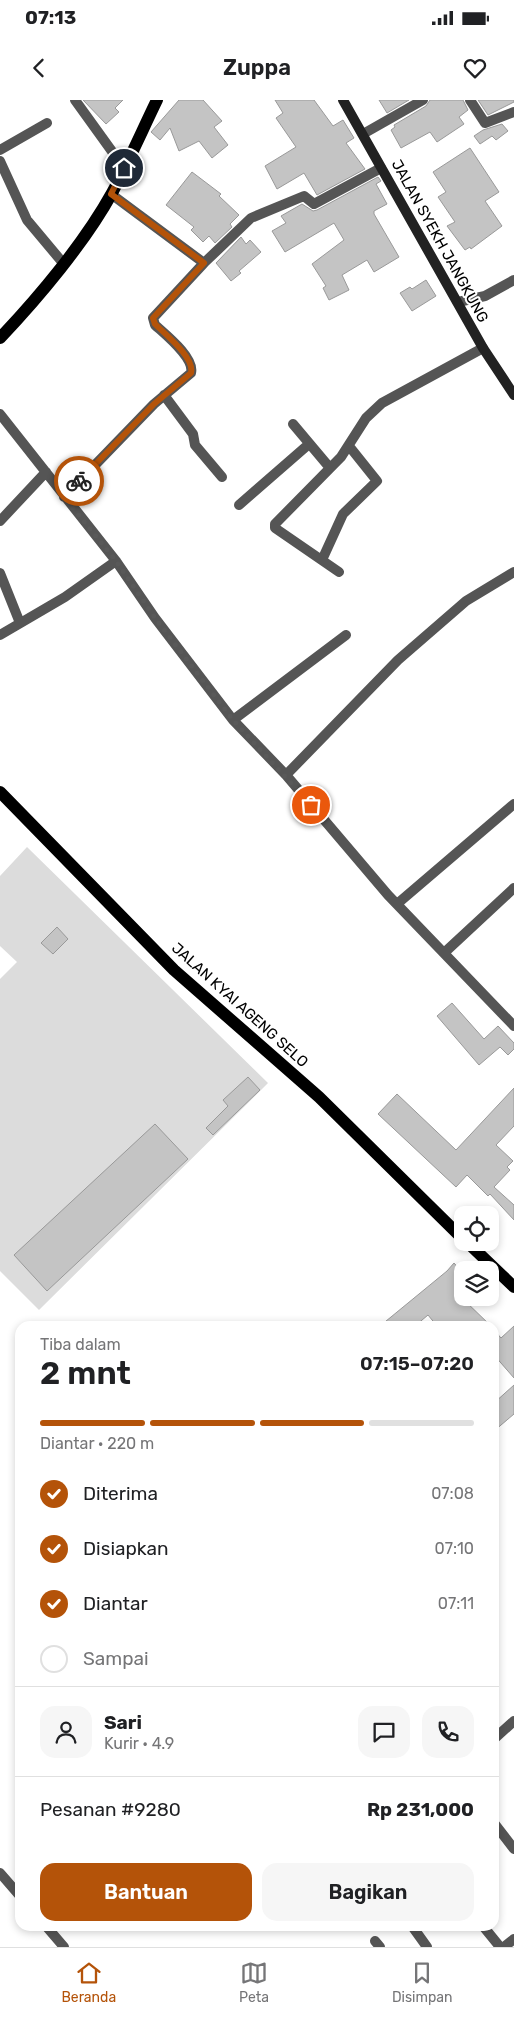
<!DOCTYPE html>
<html lang="id">
<meta charset="utf-8">
<style>
:root{--surface:#fff;--page:#f6f6f6;--text:#202124;--muted:#757577;--line:#e0e0e0;--accent:#b45309}
body{margin:0;font-family:Rubik,sans-serif;background:var(--page);color:var(--text);height:100vh;display:flex;flex-direction:column;font-size:19px;white-space:nowrap}
*{box-sizing:border-box;margin:0}
p{font-size:16px;color:var(--muted)}
.icon{flex:none;width:28px;height:28px;fill:none;stroke:currentColor;stroke-width:2;stroke-linecap:round;stroke-linejoin:round}
.map{position:relative;flex:1;overflow:hidden}
.side{position:absolute;left:15px;top:1221px;width:484px;height:610px;display:flex;flex-direction:column;background:var(--surface);border-radius:15px;box-shadow:0 2px 8px #0003}
.side>*{flex:none}
.buttons{position:absolute;left:454px;top:1106px;display:grid;gap:10px}
.buttons a{display:grid;place-items:center;width:45px;height:45px;border-radius:10px;background:var(--surface);box-shadow:0 2px 8px #0003;font-size:25px}
.pin{position:absolute;display:grid;place-items:center;width:42px;height:42px;color:#fff;margin:-21px;border:2px solid #fff;border-radius:50%;box-shadow:0 1px 5px #0007}
.courier{position:absolute;display:grid;place-items:center;width:50px;height:50px;margin:-25px;border:4px solid #b45309;border-radius:50%;background:#fff;color:#222;box-shadow:0 1px 6px #0007}
.head em{font-style:normal;font-weight:600}
.head div{display:flex;flex-direction:column-reverse}
.head{display:flex;align-items:center;justify-content:space-between;height:85px;padding:0 25px}
h1{font-size:32px;font-weight:600;line-height:38px}
.bar{display:grid;grid-template-columns:repeat(4,1fr);gap:8px 5px;align-content:center;height:60px;padding:0 25px}
.bar i{height:6px;border-radius:4px;background:var(--line)}
.bar .on{background:var(--accent)}
.bar p{grid-column:span 4}
.line{display:flex;align-items:center;gap:12px;padding:0 25px;border-top:1px solid var(--line)}
.line div{flex:1}
.round{display:grid;place-items:center;flex:none;width:52px;height:52px;border-radius:15px;background:var(--page)}
ol{padding:0 25px;list-style:none}
li{display:flex;align-items:center;gap:15px;height:55px}
li p{margin-inline-start:auto}
li .icon{padding:5px;border-radius:50%;background:var(--accent);color:#fff;stroke-width:4}
li:last-child{color:var(--muted)}
li i{width:28px;height:28px;border:2px solid var(--line);border-radius:50%}
.cta{display:flex;gap:10px;margin-top:auto;padding:10px 25px}
.cta a{flex:1;height:58px;border-radius:15px;background:var(--accent);color:#fff;font-size:20px;font-weight:600;line-height:58px;text-align:center}
.cta a+a{background:var(--page);color:var(--text)}
.status{display:flex;justify-content:space-between;align-items:center;height:35px;padding:0 25px;background:var(--surface);direction:ltr}
.status svg{height:14px;fill:currentColor}
header{display:flex;justify-content:space-between;align-items:center;height:65px;padding:0 25px;background:var(--surface);font-size:22px;font-weight:600}
.tabs{display:flex;justify-content:space-around;align-items:center;height:70px;border-top:1px solid var(--line);background:var(--surface);font-size:14px;color:var(--muted)}
.tabs a{display:grid;justify-items:center;gap:2px}
.tabs .on{color:var(--accent)}
.map>svg:first-child{display:block}
</style>
<div class="status"><b>07:13</b><svg viewBox="0 0 49 12"><path d="M0 12V9h3v3zM5 12V6h3v6zM10 12V3h3v9zM15 12V0h3v12zM26 1h20v11H26zM47 4h2v5h-2z"/></svg></div>
<header><svg class="icon" aria-label="back" viewBox="0 0 24 24"><path d="M15 5l-7 7 7 7"/></svg>Zuppa<svg class="icon" aria-label="heart" viewBox="0 0 24 24"><path d="M12 20l-8-8c-3-5 5-10 8-4 3-6 11-1 8 4z"/></svg></header>
<div class="map">
<svg width="514" height="1847" viewBox="0 0 514 1847">
<rect width="100%" height="100%" fill="#fff"/>
<path fill="#dcdcdc" d="M27 747 268 983 39 1210 0 1171V879L17 862 0 846V776Z"/>
<path fill="#c4c4c4" stroke="#999" d="M83 0H123L115 8 119 12 106 24Z
M179 0H203L222 21 214 27 228 45 212 58 199 41 179 51 170 28 160 40 151 32Z
M275 0H314L333 26 343 20 354 38 346 43 365 69 317 95 304 73 277 89 265 66 296 47 276 18 283 13Z
M379 0H409L387 13Z
M430 0H463L468 10 459 17 464 24 437 42 430 32 401 48 391 30 395 27 394 25 426 6Z
M478 0H514V2L488 15Z
M502 24 508 31 496 40 492 36 480 44 474 36 483 30Z
M470 48 499 92 485 101 502 126 471 149 470 147 465 150 447 126 455 122 438 97 446 92 433 72Z
M192 72 221 94 219 96 239 115 230 124 232 127 215 143 209 136 203 142 191 130 194 127 166 105Z
M378 77 381 81 376 84 387 104 374 111V114L399 157 374 172 367 160 342 175 349 190 329 200 323 188 326 186 312 164 344 140 334 123 285 152 272 131 286 123 281 116 302 104 313 111 317 110Z
M241 137 246 144 250 140 261 152 239 171 241 173 231 181 216 163Z
M426 180 436 196 412 211 400 193 410 187 412 189Z
M57 827 68 839 53 854 41 843Z
M452 903 484 939 498 926 514 943V949L508 955 500 947 479 965 437 916Z
M248 977 260 990 213 1035 206 1028 228 1006 223 1000Z
M514 988V1026L496 1045 513 1061 507 1067 510 1070 494 1087 514 1105V1120L490 1094 488 1096 467 1075 456 1087 378 1014 397 994 456 1050Z
M155 1024 188 1059 47 1191 14 1155Z
M454 1163 462 1172 458 1179 462 1183V1198L491 1226H437L428 1215 415 1226H380L447 1171Z
M514 1226V1278L494 1255V1230L501 1238Z
M514 1285V1314L494 1331V1303Z"/>
<g fill="none" stroke-linecap="round" stroke-linejoin="round">
<path stroke="#555" stroke-width="10" d="M75 0 124 68
M470 0 485 23 514 12
M363 34 423 0
M0 50 47 23
M0 61 27 120 63 163
M204 163 251 118 304 96 314 104 381 68
M458 202 485 196 514 180
M164 295 193 334 195 345 222 377
M0 314 116 461 155 518 233 620 286 675 388 795 514 926
M293 324 330 368
M64 397 154 304 191 273C195 258 166 235 155 225L153 218 204 163 111 94
M239 405 309 344
M0 421 46 372
M322 460 343 414 377 381 349 346
M339 472 275 428V424L341 357 366 318 382 303 483 248
M0 473 20 523
M0 535 65 497 116 461
M233 620 346 535
M286 675 398 560 466 501 514 472
M397 804 514 704
M444 853 514 788
M494 1639 514 1621
M494 1723 514 1749
M0 1773 20 1796
M46 1826 64 1847
M412 1826 427 1847
M483 1826 500 1847
M375 1841 380 1847
M504 1847 514 1839"/>
<path stroke="#222" stroke-width="10" d="M343 0 483 248 514 295"/>
<path stroke="#000" stroke-width="12" d="M0 238C39 197 85 142 112 93 128 63 142 31 157 0
M0 692 174 870 319 997 462 1138
M467 1142 514 1187"/>
</g>
<g fill="none" stroke-linecap="round" stroke-linejoin="round">
<path stroke="#595959" stroke-width="5" stroke-dasharray="0 9" d="M79 381 64 397 116 461 155 518 233 620 311 705"/>
<path stroke="#b45309" stroke-width="6" d="M79 381 154 304 191 273C195 258 166 235 155 224L153 218 204 163 111 94 124 68"/>
</g>
<g text-anchor="middle" stroke-width="4" stroke-linejoin="round" paint-order="stroke">
<g font-size="15" fill="#000" stroke="#fff">
<text transform="translate(440 141) rotate(61)" y="5">JALAN SYEKH JANGKUNG</text>
<text transform="translate(240 905) rotate(42)" y="5">JALAN KYAI AGENG SELO</text>
</g>
</g>
</svg>
<div class="buttons">
<a><svg class="icon" aria-label="locate" viewBox="0 0 24 24"><circle cx="12" cy="12" r="6"/><path d="M12 2v4M12 18v4M2 12h4M18 12h4"/></svg></a>
<a><svg class="icon" aria-label="layers" viewBox="0 0 24 24"><path d="M12 4l9 5-9 5-9-5zM3 14l9 5 9-5"/></svg></a>
</div>
<div class="pin" style="left:311px;top:705px;background:#ea580c"><svg class="icon" aria-label="bag" viewBox="0 0 24 24"><path d="M5 8h14l-1 12H6zM9 8a3 3 0 0 1 6 0"/></svg></div>
<div class="pin" style="left:124px;top:68px;background:#1f2937"><svg class="icon" aria-label="home" viewBox="0 0 24 24"><path d="M3 11l9-7 9 7M6 9v11h12V9"/></svg></div>
<div class="courier" style="left:79px;top:381px"><svg class="icon" aria-label="bike" viewBox="0 0 24 24"><circle cx="6" cy="16" r="4"/><circle cx="18" cy="16" r="4"/><path d="M6 16l4-8h5l3 8M10 8l3 8H6M13 5h3"/></svg></div>
<section class="side">
<div class="head"><div><h1>2 mnt</h1><p>Tiba dalam</p></div><em>07:15–07:20</em></div>
<div class="bar"><i class="on"></i><i class="on"></i><i class="on"></i><i></i><p>Diantar · 220 m</p></div>
<ol>
<li><svg class="icon" aria-label="check" viewBox="0 0 24 24"><path d="M5 12l5 5 9-10"/></svg>Diterima<p>07:08</p></li>
<li><svg class="icon" aria-label="check" viewBox="0 0 24 24"><path d="M5 12l5 5 9-10"/></svg>Disiapkan<p>07:10</p></li>
<li><svg class="icon" aria-label="check" viewBox="0 0 24 24"><path d="M5 12l5 5 9-10"/></svg>Diantar<p>07:11</p></li>
<li><i></i>Sampai</li>
</ol>
<div class="line" style="height:90px"><a class="round"><svg class="icon" aria-label="person" viewBox="0 0 24 24"><circle cx="12" cy="8" r="4"/><path d="M4 21q1-7 8-7t8 7"/></svg></a><div><b>Sari</b><p>Kurir · 4.9</p></div><a class="round"><svg class="icon" aria-label="chat" viewBox="0 0 24 24"><path d="M4 5h16v11H9l-5 4z"/></svg></a><a class="round"><svg class="icon" aria-label="phone" viewBox="0 0 24 24"><path d="M5 4h4l2 5-3 2q2 4 5 5l2-3 5 2v4C11 20 4 13 5 4z"/></svg></a></div>
<div class="line" style="height:65px"><div>Pesanan #9280</div><b>Rp 231,000</b></div>
<div class="cta"><a>Bantuan</a><a>Bagikan</a></div>
</section>
</div>
<nav class="tabs">
<a class="on"><svg class="icon" aria-label="home" viewBox="0 0 24 24"><path d="M3 11l9-7 9 7M6 9v11h12V9"/></svg>Beranda</a>
<a><svg class="icon" aria-label="map" viewBox="0 0 24 24"><path d="M3 6l6-2 6 2 6-2v14l-6 2-6-2-6 2zM9 4v14M15 6v14"/></svg>Peta</a>
<a><svg class="icon" aria-label="saved" viewBox="0 0 24 24"><path d="M7 4h10v16l-5-4-5 4z"/></svg>Disimpan</a>
</nav>
